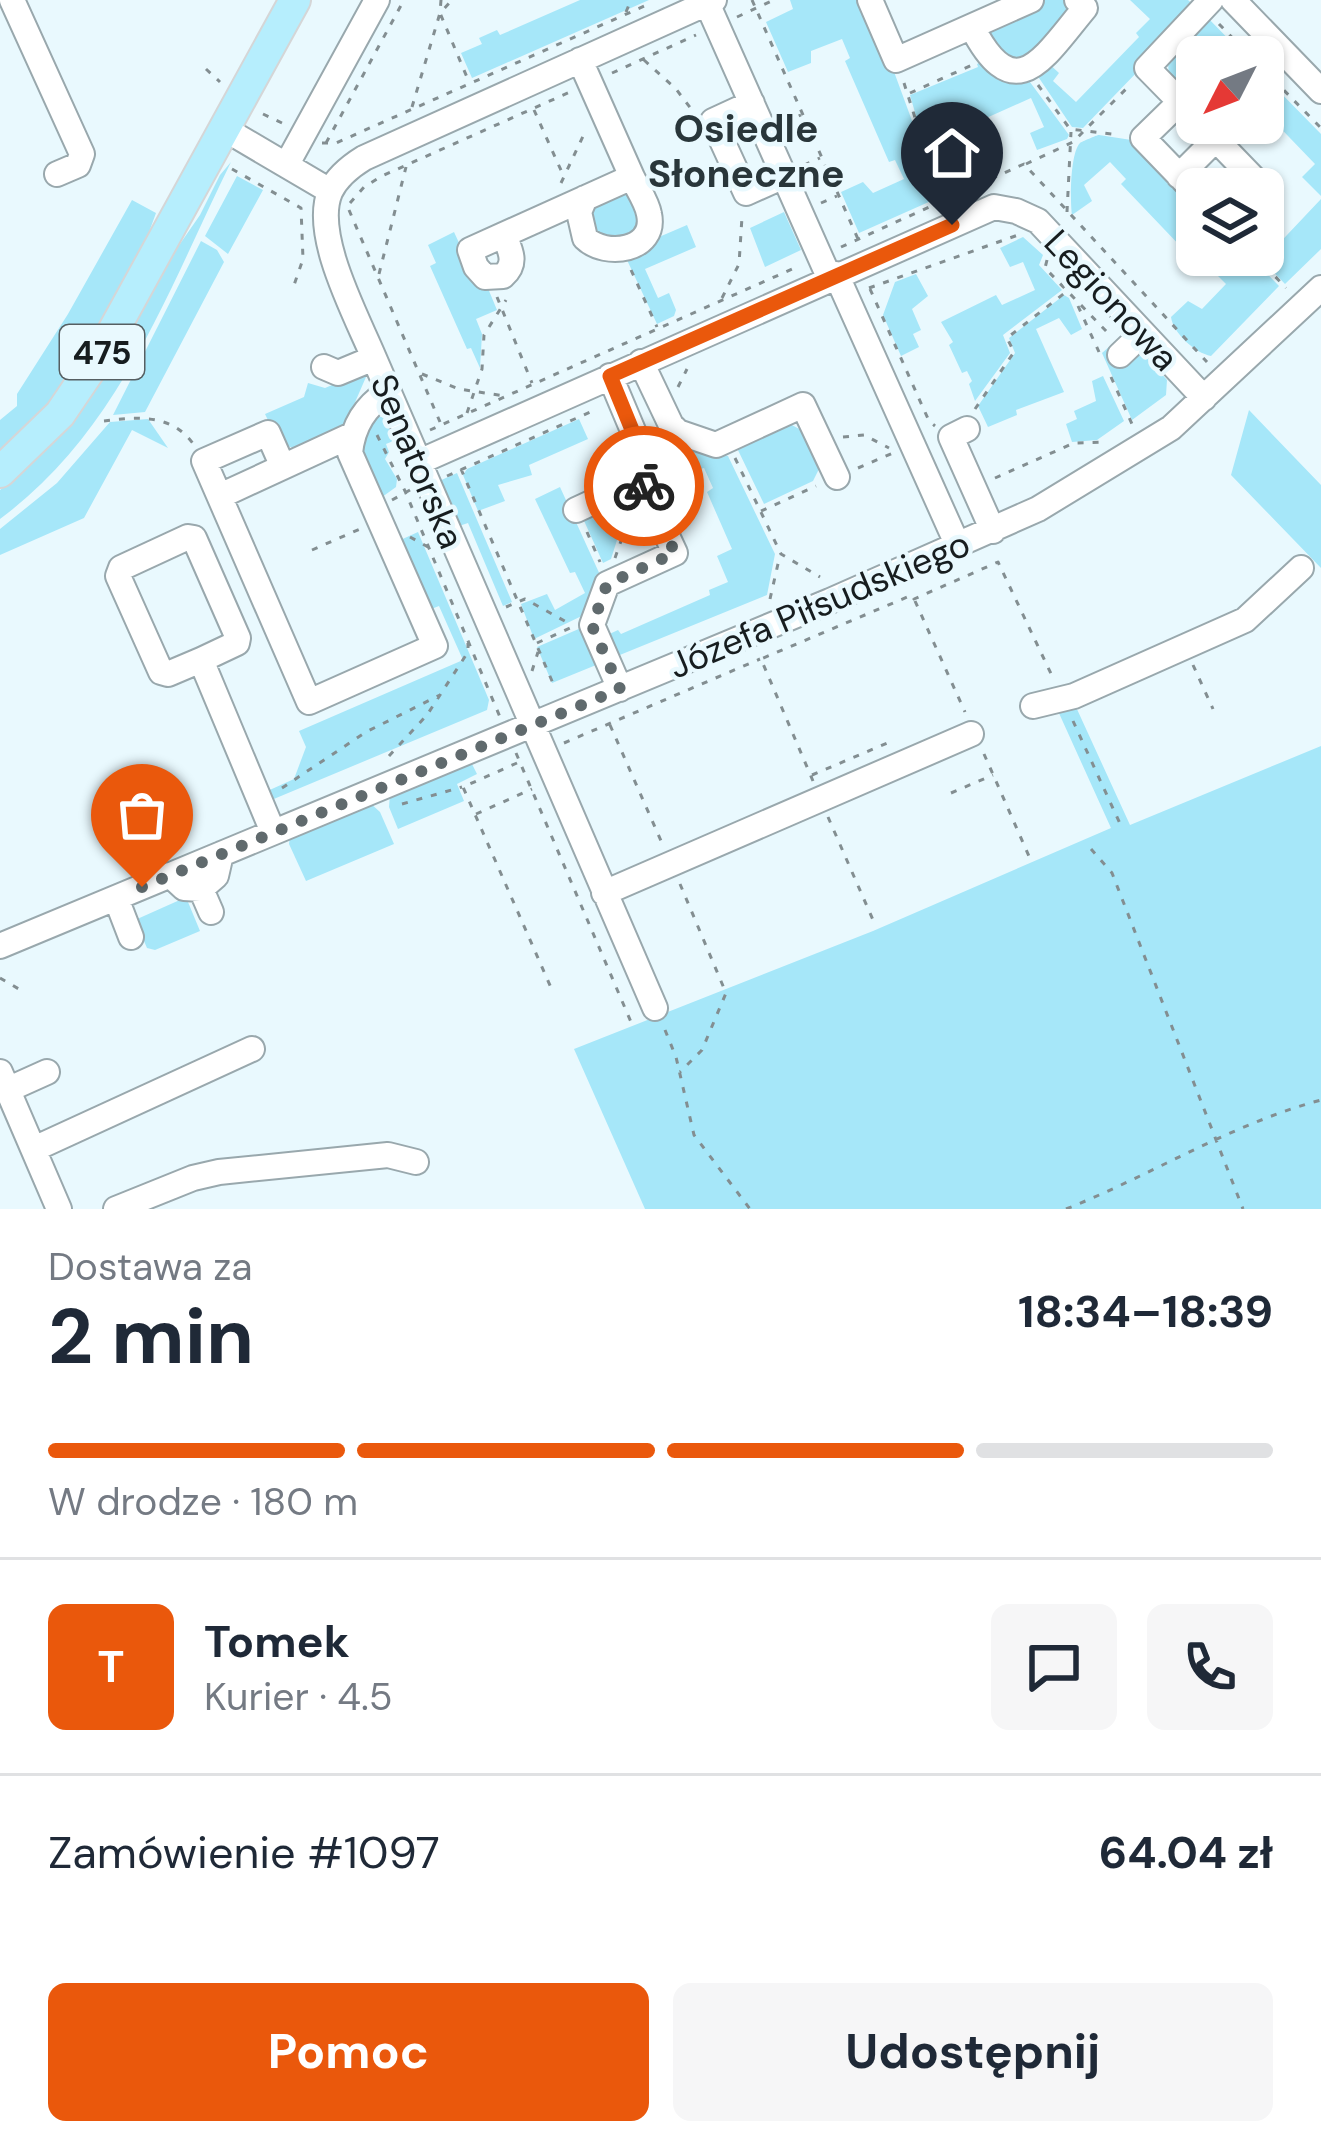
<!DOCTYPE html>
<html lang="pl">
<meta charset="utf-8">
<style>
:root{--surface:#fff;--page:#f6f6f7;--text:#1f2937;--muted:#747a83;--line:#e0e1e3;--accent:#ea580c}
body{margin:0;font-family:"DM Sans",sans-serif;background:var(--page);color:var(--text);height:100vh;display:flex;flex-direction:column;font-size:45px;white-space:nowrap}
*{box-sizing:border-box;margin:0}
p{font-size:39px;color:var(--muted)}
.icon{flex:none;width:66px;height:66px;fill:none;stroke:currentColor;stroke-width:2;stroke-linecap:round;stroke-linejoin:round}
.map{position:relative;height:1209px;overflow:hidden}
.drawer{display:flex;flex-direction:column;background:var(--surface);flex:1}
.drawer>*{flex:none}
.needle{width:78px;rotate:228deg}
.fabs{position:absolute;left:1176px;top:36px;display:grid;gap:24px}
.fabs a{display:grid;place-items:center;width:108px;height:108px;border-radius:18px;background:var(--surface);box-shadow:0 3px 9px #0004;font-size:60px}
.pin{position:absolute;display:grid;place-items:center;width:102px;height:102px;color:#fff;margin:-123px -51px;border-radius:50% 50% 50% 0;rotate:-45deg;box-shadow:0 0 12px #0007}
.pin .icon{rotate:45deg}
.courier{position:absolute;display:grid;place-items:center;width:120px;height:120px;margin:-60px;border:9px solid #ea580c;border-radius:50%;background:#fff;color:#222;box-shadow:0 3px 15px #0007}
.overview em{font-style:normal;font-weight:700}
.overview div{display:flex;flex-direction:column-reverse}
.overview{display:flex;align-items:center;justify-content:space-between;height:204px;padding:0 48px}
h1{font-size:78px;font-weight:700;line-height:90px}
.bar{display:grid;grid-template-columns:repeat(4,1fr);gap:18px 12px;align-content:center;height:144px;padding:0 48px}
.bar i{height:15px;border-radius:9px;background:var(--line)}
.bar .active{background:var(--accent)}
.bar p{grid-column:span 4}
.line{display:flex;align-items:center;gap:30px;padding:0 48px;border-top:3px solid var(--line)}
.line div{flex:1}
.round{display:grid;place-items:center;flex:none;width:126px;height:126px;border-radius:18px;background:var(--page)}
.action{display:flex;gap:24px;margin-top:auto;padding:24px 48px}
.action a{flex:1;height:138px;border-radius:18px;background:var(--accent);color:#fff;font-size:48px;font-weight:700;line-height:138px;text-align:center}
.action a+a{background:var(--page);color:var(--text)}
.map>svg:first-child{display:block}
</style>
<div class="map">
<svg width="1321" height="1209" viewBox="0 0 1321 1209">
<rect width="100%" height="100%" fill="#e9f9fe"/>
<path fill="#a6e7f9" d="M580 0H649L472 78 461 53 482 44 479 38 497 30 500 35Z
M790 0H862L893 69 940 197 859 233 841 192 863 182 873 193 904 179 895 160 889 162 845 61 850 58 842 39 811 51V63L788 72 766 22 793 9Z
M1043 0H1067L1071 6 1069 21 1016 65 986 42 989 25Z
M1130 0H1188L1198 9 1083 128 1072 127 1035 72 1046 61 1059 73 1053 81 1076 102 1139 37 1136 33 1150 19Z
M1206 16 1246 57H1197V68L1192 65 1182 76 1194 89 1183 99 1169 77 1168 62Z
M983 61 1027 78 1069 135 1067 139 1037 150 1030 133 1044 127 1031 98 935 141 947 170 959 165 967 182 949 193 922 137 910 95 978 67 977 64Z
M1263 75 1321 134V196L1302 177 1315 164 1263 110Z
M1099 135 1138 141 1197 201V255H1249L1279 286 1211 356C1195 353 1173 333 1171 317L1188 301 1202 309 1226 284 1210 268 1205 272 1121 184 1126 179 1110 162 1084 185 1092 201 1072 215C1070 202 1070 153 1080 143 1081 142 1097 135 1099 135Z
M231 162C167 292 120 430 0 519V490L22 472 200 215 220 175Z
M237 176 263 190 228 254 205 236Z
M617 190C639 200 641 215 634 235L602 246 585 207Z
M1321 199V249L1285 284 1257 255H1263V251L1268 255Z
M132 200 156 213 136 268 63 391 0 455V420L17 406V394L68 314Z
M784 212 801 250 765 267 750 228Z
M687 225 696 247 645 269 658 298 669 293 676 310 674 316 657 324 627 260 631 249Z
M454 232 473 273 487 286 497 310 476 319 482 334 480 368 471 348 467 349 430 266 436 263 428 245Z
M1023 237 1043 255 1039 265 1062 290 1003 335 1010 353 975 401 969 384 972 381 967 371 962 373 949 345 953 342 941 322 996 295 1002 305 1035 290 1023 262 1010 267 1000 248Z
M201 241 217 250 224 262 145 412 113 415Z
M916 274 928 296 912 309 921 330 913 334 919 347 901 356 883 315 895 282Z
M1064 295 1069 298 1082 329 1071 335 1059 318 1036 329 1064 392 1016 410 1017 415 988 427 978 406 1015 353 1009 338Z
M1118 339 1139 349 1167 380 1166 395 1132 420 1102 353Z
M356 375 366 377 346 423 293 448 279 443 265 414 304 397 308 383 325 388Z
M1103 376 1124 421 1097 440 1072 442 1066 424 1077 419 1074 411 1096 401 1092 381Z
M1249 410 1321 485V568L1231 475Z
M376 416 387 418 398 439 386 444 389 452 385 459 397 479 396 487 378 500C359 461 353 455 376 416Z
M148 419 168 448 132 430 84 518 0 555V529L57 483 110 422Z
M579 419 588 439 529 465 532 475 498 485 505 501 478 511 463 475 467 469Z
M788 423 805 432 821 465 813 481 764 504 736 446Z
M693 444 728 456 775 554 767 595 610 659 601 638 618 630 621 634 710 595 709 590 728 582 717 556 732 549 707 492 713 488 704 468 671 476 677 493 658 502 646 473 652 458Z
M457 473 512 602 503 606 468 523 456 527 437 482Z
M560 487 601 577 590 612 534 639 521 604 547 594 555 610 585 593 575 572 570 573 535 499Z
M631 496 611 559 603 563 581 514Z
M418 532 489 700 487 710 269 801 263 793 294 779 306 747 299 731 463 660 439 606 426 611 396 542Z
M581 628 587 631 601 663 552 683 537 647Z
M1067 707H1076L1130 825 1321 746V1209H645L574 1049 873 931 1111 828 1058 711Z
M465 762 472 764 477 774 457 784 464 801 398 829 389 807 390 794Z
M369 802 380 812 394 844 306 881 289 844 290 836Z
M182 899 188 902 200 931 155 950 147 948 135 920Z"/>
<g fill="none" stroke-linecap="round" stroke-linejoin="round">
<g stroke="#99a8ad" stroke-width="28">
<path id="minor" d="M12 0 82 154 78 165 57 174
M870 0 896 60 1031 0
M1233 0 1321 91
M707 3 829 277
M972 27C1015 111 1044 57 1085 8L1077 0
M1180 102 1143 138 1197 194
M752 103 713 121 746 193 784 176
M1197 119 1147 68 1211 0
M1200 123 1259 184 1253 189
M223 128 330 191
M287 164 377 0
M1179 176 1216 139
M585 198 579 212 585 238C605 258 657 251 649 214 647 202 637 188 632 177
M504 235C510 250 518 263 503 276L485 277 476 267 470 250 632 177 580 60
M836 274 958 546
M1120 355 1143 333
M641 362 671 425 678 432 716 445 803 405 837 477
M324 367 338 373 374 358
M967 429 951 437 993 531
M419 462 994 207 1016 211 1038 221 1204 398
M283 467 268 433 204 461 309 702 435 646 350 453C353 425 365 407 388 391
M220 496 352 435
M576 510 641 480 647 464 610 376
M201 660 237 643 238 638 194 538 188 537 121 568 118 576 161 672 168 674 201 660 273 832
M620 689 592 625 607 584 675 553 641 480
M1033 706 1074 696 1245 620 1301 568
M170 875 184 888 201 889 216 876 221 854
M201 889 211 912
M604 893 971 734
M116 898 131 937
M0 946 830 601 1038 509 1171 428 1321 288
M655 1008 374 358C357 317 312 235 330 192 337 177 351 166 364 158L714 0
M0 1072 59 1209
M7 1090 47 1072
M34 1149 252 1049
M116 1209 193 1178 219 1172 388 1155 416 1162"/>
</g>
<g stroke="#d5d6d7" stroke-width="34">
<path id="major" d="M0 472 60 414 100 355 295 0"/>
</g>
<path stroke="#838e91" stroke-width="3" stroke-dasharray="6 9" stroke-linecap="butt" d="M441 0 440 13 469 82
M752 0 858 239
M626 12 631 0
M737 17 774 0
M1219 24 1251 57
M644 60 676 89 695 114
M206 69 220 82
M1263 69 1321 128
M612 73 696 35
M904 83 924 146 947 197
M1038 85 1070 129 1120 135
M910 93 972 65
M412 107 440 13 452 0
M534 110 564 177
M263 114 282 123
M785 122 801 115
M322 143H336L649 4
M326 143 404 0
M1026 164 1073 142 1131 84
M804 165 820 158
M232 169 301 208 303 259 292 291
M561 183 585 132
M350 203 364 187 382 176 570 92
M821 203 837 196
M349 210 440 422
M1067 212 1071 132
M841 247 1024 164 1207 362
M1255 255 1286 288
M1047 260 1045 268 1108 333
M631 270 657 327
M379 274 406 167
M869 288 1018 235
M870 289 929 421 935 426
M497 297 532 383
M722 298 739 264 742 217
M1078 306 1099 352
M422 374 459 389 505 396
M1111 377 1132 424
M678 387 687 369
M975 409 1014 352 1007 338 1066 292
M467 413 482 369 484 335 506 300
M104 421C137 417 172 413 194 445
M430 430 799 266
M377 435 405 491 500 717
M843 437 864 435 889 448
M735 458 781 554 820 577
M858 468 893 453
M461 469 555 688
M447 476 597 409
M995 478 1074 443 1104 442
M392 500 410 490
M761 511 816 486
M587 532 600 562
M410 537 428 547
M312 550 360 529
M615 558 632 510
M770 599 780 555
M915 601 965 712
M506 607 525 599 572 625
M537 643 572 627
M1193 665 1213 709
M532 671 538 652
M1073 721 1122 828
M610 725 662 843
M564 743 760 659
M516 753 631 1022
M984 754 1032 863
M389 756 427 715 468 652V643
M517 763 463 787 552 990
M812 775 892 741
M813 781 761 659 912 595 914 599 998 562 1054 680
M282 788 366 732 440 695
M951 793 993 775
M402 804 462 787
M476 814 532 789
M828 817 873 920
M1091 849 1112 873 1243 1209
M680 884 726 993 702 1050 680 1072
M0 978 24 992
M665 1030 676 1057 694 1135 750 1209
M1066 1209C1152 1175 1231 1124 1321 1100"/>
<use href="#minor" stroke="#fff" stroke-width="24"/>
<use href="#major" stroke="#b6eefd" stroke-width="30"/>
</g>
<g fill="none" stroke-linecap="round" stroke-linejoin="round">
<path stroke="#606a6d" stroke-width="12" stroke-dasharray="0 21.6" d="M142 887 620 689 592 626 607 584 675 553 644 486"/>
<path stroke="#ea580c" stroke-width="15" d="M644 486 641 480 646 464 610 376 952 225"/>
</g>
<g text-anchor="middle" stroke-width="9" stroke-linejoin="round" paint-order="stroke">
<rect fill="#e9f9fe" stroke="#565f62" stroke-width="3" x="60" y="325" width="84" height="54" rx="9"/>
<g font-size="33" font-weight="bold" fill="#171d1f">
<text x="102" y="364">475</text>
</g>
<g font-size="36" fill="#171d1f" stroke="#e9f9fe">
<text transform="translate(1112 300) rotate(47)" y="13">Legionowa</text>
<text transform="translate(418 461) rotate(67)" y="13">Senatorska</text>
<text transform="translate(819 604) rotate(-23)" y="13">Józefa Piłsudskiego</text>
</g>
<g font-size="39" font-weight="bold" fill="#29363a" stroke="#e9f9fe">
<text x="746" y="142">Osiedle<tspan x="746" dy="45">Słoneczne</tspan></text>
</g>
</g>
</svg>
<div class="fabs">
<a><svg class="needle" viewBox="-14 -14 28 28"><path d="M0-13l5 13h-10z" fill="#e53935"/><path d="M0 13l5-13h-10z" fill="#747a83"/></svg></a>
<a><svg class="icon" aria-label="layers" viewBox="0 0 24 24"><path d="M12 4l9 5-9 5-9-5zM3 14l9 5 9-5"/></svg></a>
</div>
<div class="pin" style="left:142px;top:887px;background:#ea580c"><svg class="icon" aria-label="bag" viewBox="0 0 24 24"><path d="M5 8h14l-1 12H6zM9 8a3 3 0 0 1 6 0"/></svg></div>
<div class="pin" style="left:952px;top:225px;background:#1f2937"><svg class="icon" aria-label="home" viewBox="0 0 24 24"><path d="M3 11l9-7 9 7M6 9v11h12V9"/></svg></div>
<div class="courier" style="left:644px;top:486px"><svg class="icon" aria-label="bike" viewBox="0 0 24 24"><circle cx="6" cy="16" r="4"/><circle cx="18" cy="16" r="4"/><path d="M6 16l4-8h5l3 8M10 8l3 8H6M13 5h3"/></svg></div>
</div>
<section class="drawer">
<div class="overview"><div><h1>2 min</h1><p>Dostawa za</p></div><em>18:34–18:39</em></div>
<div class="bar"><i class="active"></i><i class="active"></i><i class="active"></i><i></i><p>W drodze · 180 m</p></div>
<div class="line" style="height:216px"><b class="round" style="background:var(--accent);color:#fff">T</b><div><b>Tomek</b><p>Kurier · 4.5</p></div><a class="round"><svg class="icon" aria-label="chat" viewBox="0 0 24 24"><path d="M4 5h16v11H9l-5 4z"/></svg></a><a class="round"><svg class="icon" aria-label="phone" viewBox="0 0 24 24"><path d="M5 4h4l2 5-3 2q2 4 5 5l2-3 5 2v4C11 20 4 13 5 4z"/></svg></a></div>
<div class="line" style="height:156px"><div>Zamówienie #1097</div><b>64.04 zł</b></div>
<div class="action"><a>Pomoc</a><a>Udostępnij</a></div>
</section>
